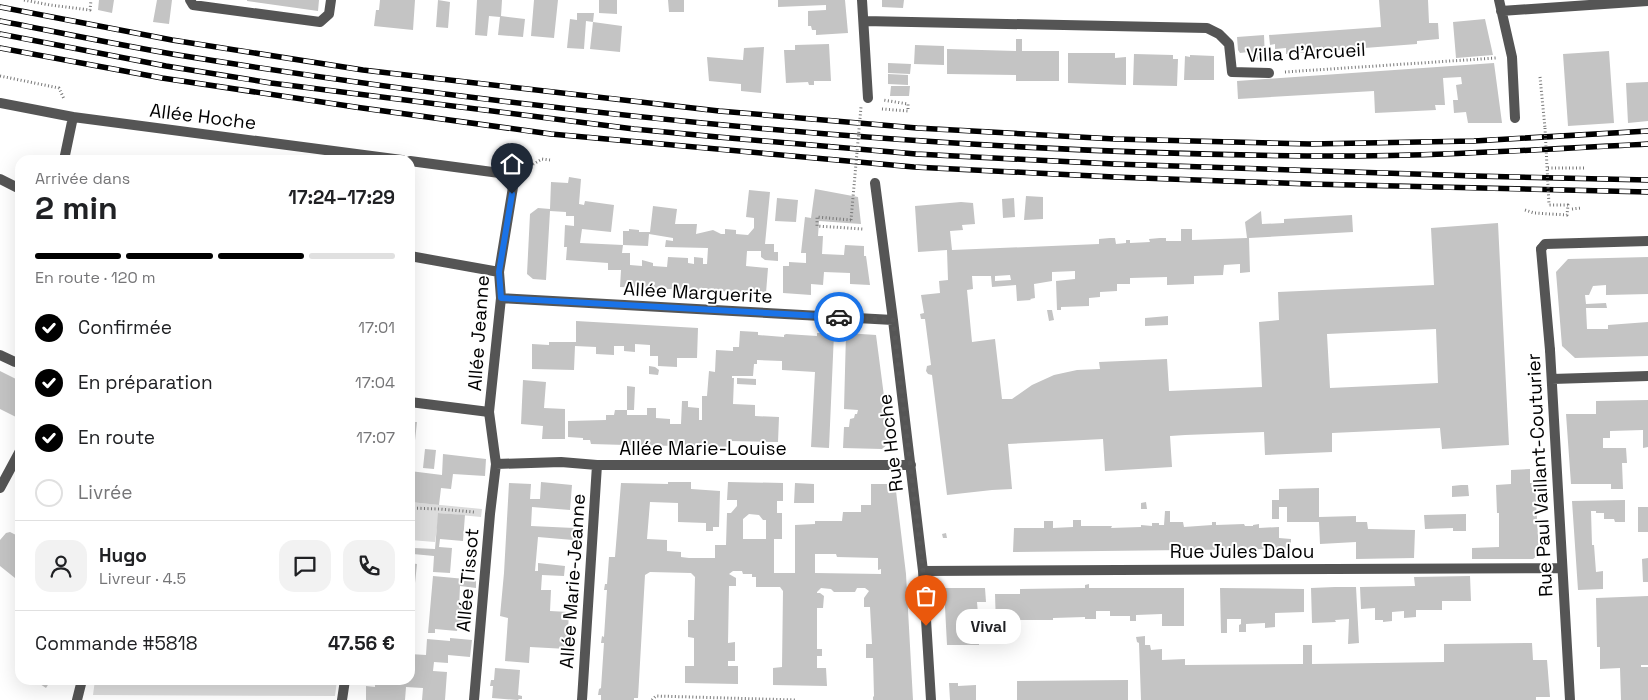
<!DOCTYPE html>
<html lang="fr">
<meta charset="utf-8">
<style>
:root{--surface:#fff;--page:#f2f2f2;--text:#202124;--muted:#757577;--line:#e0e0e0;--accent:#000}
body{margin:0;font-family:"Space Grotesk",sans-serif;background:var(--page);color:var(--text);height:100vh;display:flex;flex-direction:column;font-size:19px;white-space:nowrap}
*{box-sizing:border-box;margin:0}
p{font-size:16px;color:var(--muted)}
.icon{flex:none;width:28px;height:28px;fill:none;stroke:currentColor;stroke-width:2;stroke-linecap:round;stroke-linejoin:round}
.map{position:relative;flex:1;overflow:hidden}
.side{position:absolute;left:15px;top:155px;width:400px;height:530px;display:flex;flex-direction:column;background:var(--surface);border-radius:15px;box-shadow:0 5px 20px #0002}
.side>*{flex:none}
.pin{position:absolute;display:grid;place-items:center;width:42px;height:42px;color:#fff;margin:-51px -21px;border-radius:50% 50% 50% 0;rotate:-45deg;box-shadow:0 0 5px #0007}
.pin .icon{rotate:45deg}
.courier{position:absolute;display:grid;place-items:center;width:50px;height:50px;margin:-25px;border:4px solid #1a73e8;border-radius:50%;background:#fff;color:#222;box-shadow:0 1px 6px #0007}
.bubble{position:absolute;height:35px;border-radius:15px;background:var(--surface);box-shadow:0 5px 20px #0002;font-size:16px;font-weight:700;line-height:35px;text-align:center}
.summary em{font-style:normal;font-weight:700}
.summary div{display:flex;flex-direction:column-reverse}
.summary{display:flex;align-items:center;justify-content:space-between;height:85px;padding:0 20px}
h1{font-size:32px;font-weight:700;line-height:38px}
.bar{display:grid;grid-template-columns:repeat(4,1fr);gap:8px 5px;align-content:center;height:60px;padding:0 20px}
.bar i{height:6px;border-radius:4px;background:var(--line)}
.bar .active{background:var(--accent)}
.bar p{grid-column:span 4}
.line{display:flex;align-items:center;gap:12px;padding:0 20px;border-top:1px solid var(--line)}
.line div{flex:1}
.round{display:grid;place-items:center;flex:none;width:52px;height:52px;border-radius:15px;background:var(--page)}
ol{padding:0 20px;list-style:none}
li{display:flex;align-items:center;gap:15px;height:55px}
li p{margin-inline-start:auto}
li .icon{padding:5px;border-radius:50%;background:var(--accent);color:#fff;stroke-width:4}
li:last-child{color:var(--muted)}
li i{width:28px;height:28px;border:2px solid var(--line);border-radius:50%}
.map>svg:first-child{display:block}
</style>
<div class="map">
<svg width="1648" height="700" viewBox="0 0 1648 700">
<rect width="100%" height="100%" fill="#fff"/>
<path fill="#dcdcdc" d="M410 502 482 509 481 517 439 513 435 542 410 540Z
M95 680H337L335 696 93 695Z"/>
<path fill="#c4c4c4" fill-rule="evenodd" d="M99 0H114L112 13 98 10Z
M157 0H172L169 24 153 22Z
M247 0H319L318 11 247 1Z
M380 0H415L413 30 374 26 376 10H379Z
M438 0 450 2 448 28 436 27Z
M477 0H502L501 16 525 19 523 37 498 35 500 17 489 16 487 36 475 35Z
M534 0H558L554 38 531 36Z
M599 0H617V14L599 13Z
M668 0H684V12H669Z
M778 0H845L848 33 816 35V30H812L811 26H808V11L826 10V5L778 7Z
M882 0H904L903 8 882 7Z
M1379 0H1428L1429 23H1438L1439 39 1417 41V44L1286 54V48L1275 49V44L1270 45 1269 35 1381 27Z
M577 13H594L593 22 586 21 584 49 567 48 570 19 577 20Z
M1485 19 1493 55 1456 58 1453 22Z
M593 22 622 26 620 52 590 49Z
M1264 35 1265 59 1251 60 1249 59 1248 52 1240 53 1238 50 1237 37Z
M1016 39H1022V51H1059V81H1016V75L947 74V49L1016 51Z
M829 44 831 81H814V85H809L808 82 786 83 784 50H795V45Z
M915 45 944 46V65L914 64Z
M764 47 761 93 741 91V84L709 81 707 57 743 60 744 48Z
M1609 51 1614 123 1568 126 1563 54Z
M1068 53H1115V58L1126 57V85L1068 83Z
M1134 54 1173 55V59H1178L1177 86 1133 85Z
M1190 55 1214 56V80H1184L1185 56 1190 57Z
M888 63 911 64 910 74 888 73Z
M1494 63 1502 123H1468L1466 112 1454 113 1453 100H1458L1456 85 1462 84 1461 77 1443 78 1445 105H1435L1436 110 1375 113 1374 91 1238 99 1237 81Z
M888 74 908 75V85L888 84Z
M1648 82V121L1628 123 1626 83Z
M891 86H910L909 96H890Z
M569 177 581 179 579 204 584 205 585 201 614 205 611 232 582 229 580 243 623 245 622 253H630V265L642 266V260L653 263V266L667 267 668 257 688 258V263L694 264V257L703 258V264H707L708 248 665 247 666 240 673 241V238L649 234 648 246 623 245V231H629V229L639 230V232H650L653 206 677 209 675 224H697L696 234 713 230 721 234H725V229L736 230V234L748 235 754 228V218L746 217 749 190 770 192 765 244H774V252H778V261L765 260 761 257V251H747L746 266 768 268 766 293 620 287 621 270H608V263L566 260 567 247H564L565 225 574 226V216H566V212L550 211 546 280 533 279 527 274 530 214 538 208 550 209 551 182 568 183Z
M815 189 858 197 861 224 819 221 818 236H823L822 254 844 255 845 245 864 246V256H866L870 285 850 284V273L824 272 823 285 811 284V295L783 293V266H789V262L806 263V253H801L805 217 811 218Z
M1026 196 1043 197V219L1024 220Z
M777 198 798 200 796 222 775 221Z
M1014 198 1015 217 1003 218 1002 199Z
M961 202 973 203 975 224 962 225 963 230 950 231 952 250 1099 244V239L1110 238H1115L1116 244 1126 243V240H1130V243L1150 242 1149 239 1160 238H1166V241H1181V229H1192V240L1247 238 1245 222 1261 211 1262 224 1284 223V219L1352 215 1353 232 1249 238 1250 272 1240 273V264L1224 265 1223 275 1194 276V284L1167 285V277L1130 278V284H1117V291L1100 292V297L1089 298V306L1061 307V310H1057L1056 281 1075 279V271L1052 272V281L1034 284 1035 298 1030 299 1031 300 1017 301 1016 285 992 287 991 276H972L973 289 967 290 972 342 995 339 1002 399H1012L1032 385 1054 375 1077 370 1100 369 1099 362 1167 359 1169 391 1262 387 1259 322 1279 320 1278 292 1434 285 1431 228 1498 223 1509 445 1442 449 1440 428 1332 433V452L1265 455 1264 432 1185 435 1170 436 1172 467 1105 471 1103 439 1008 444 1012 489 992 490 947 495 932 375 928 374 926 371 927 366 931 365 925 319H921L920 314 924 313 921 295 940 293 939 281 948 280 947 250 918 252 915 206ZM1010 275 1011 280 995 281V276ZM1436 329 1438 383 1330 388 1327 334Z
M1648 257V294L1606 295V285L1593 286 1589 295H1585L1586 304 1606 303 1607 308H1586L1587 329H1608V325L1648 322V356L1575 358 1562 346 1556 272 1568 259Z
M1047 310H1052L1054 320 1049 321Z
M1168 316V325L1145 326V318Z
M576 321 698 328 697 358H677V367L658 366V356H650V345L635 344V352L624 351V346H614V355L596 354V347L575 346 574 370 532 369V344L549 345V342H576Z
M740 331 758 332V335L784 337V335L786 334 817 336V333H834L829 448 811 447 815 372 782 370V361L757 360V364H754L753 376H732V378H734L733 404 755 405V416L779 417 778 442 731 441V447L626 445 591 444 590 440H583V438L568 437V421L606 420V415H614L615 410H627V415H647V408H656V418L670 419V424H681L682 401H688V407L699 408V420H702V396H707L709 371 715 372 716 350 733 351V347H739Z
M846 333 876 335 890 442 882 449 843 448 844 427H849L850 419 854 418 855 414H857L858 410 844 409Z
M649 366 655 367 659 370 658 375 649 374Z
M0 371 20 381V415L18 418 0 409Z
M737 378 756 379V385L737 384Z
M523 380 546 382 544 408 565 409V439H542L543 426 521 424Z
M627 386 635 387 634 410H627Z
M1648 400V447L1643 448V430L1610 431V438H1603V448H1626L1627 463H1622L1623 489H1611V484H1571L1566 414H1596V401Z
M410 416 415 418V422H417L413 459 410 458Z
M425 449 436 450 434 469 423 468Z
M443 454 486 459 485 476 453 474 451 489 441 488 439 505 410 502V471L442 475Z
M1530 469V483H1535L1539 554 1533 559H1472V548L1499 547V513H1497L1496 485 1511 484V470Z
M541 482 572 485 570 510 532 507 531 526 574 528 573 540 538 537 535 571H538V563L565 566 564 576 542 575 541 590H551L550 611 569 612 567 649 530 647 529 663 505 661 508 618 500 616 504 573 509 483 531 484 530 499H540Z
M668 482H691V489L720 491 719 527H713V531H706V523L678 522V503L650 502 647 539 667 540V551L681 552V557L689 558H715V545H726L727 513H731L737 506V500H727L728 482 783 483V501H777V513H782V539H774V573H795V525L815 524V521H842L843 512H861V505H871V484H888L896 491 906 574 913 700H873V697L874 696 873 658H866V644H872L870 607H864V598L869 591 865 588H857L855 592H834L831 589 821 588 817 592V593H820L824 596 823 608H817V649H822V656H817V668H826L827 686 773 685V668L782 667 783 591 780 587H756V577H752V574H743L742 571H733L729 574 736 578V586H729L728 643 735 642V661H728V666H738V684L685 683V666H694V638L688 637V620H694L695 577 691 573 650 572 645 575 638 698H634V700H601V695H598L599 689 601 688 604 643H601L602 636 604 637 607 590H604L605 584H607L609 557H615L621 483 668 484ZM749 514 759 515 763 520H766V539H743V519ZM815 554H836L837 557 878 558V570L881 569V574L815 573Z
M795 483 814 484V503H794Z
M1461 485H1468L1469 496 1452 497V486Z
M1319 488V517L1356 516V522H1367L1368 529 1415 530 1414 558 1356 559V542L1320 544 1319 522H1287V507H1279V519H1272V500H1279V489Z
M1625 500V522H1615L1614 519H1604V513H1596V511H1591L1592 545H1594L1596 572 1603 571V589L1578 590 1572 501Z
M1146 502 1147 509H1141V503Z
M1638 507H1648V532H1638Z
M1165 511H1170V522H1183L1184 527 1212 525V522H1216V525L1244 524 1245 526H1253V525L1259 524V528L1279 527V538L1291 539V560H1279V549L1013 552 1014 528H1044V521H1053V528L1073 527V520H1081V526H1112L1111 528 1141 527V525L1152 526V523H1159V525H1164Z
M438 513 465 515 463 541 440 539 439 547 452 548 450 573 433 572 434 556 413 554 414 548 435 549Z
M1466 514V531H1453V528L1425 529 1424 515Z
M10 532 20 537V582L0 566V540L6 533Z
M946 533 947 538H943L942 534Z
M1648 558V582H1643L1642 559Z
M410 563 417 564 412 612H410Z
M433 576 476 580V588L460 586 459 608 469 609 468 625H458L457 631 435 629V633H428Z
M1470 576 1471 601H1442V610H1416V617L1404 618V611L1392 612V621L1383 622V620H1375V608L1361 609 1360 587 1415 586 1414 577Z
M1089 584V588H1184V626H1162V614L1136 615V621H1130V616H1110V611H1096V619H1085V617L1053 618V620H1020V625L996 626 995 594H1020V589L1085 588V585Z
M1335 587H1356L1359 643 1348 644 1349 619 1335 620 1336 622 1312 623 1311 588Z
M944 588H985L986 602H977L978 614H982V618H978L979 645H947Z
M1220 588 1304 589V612L1275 613V627L1265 628V623L1246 624V632H1239V625L1241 624V619H1227V633H1221Z
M1648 596V665H1641V667H1648V700H1621L1620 668 1600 669V647H1597L1596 598Z
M410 621H413L411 638H410Z
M996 633V644H991V634Z
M1145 636V645H1150L1151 650 1162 649V660L1185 659V665L1303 664V645H1312V664L1444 662V644L1532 643 1533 660H1547L1550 697H1536V700H1141L1139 643 1137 642 1136 637Z
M450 638 472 640 470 657 448 655V663L434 662 433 671 447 672 445 700H422L423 688 406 687 405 700H366V686L375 687V680H410V654L426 655 427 639 450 641Z
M495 668 520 670 518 695 522 696V699H519L518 700 492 698 493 686H490L491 680H494Z
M34 680H51L46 688Z
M1128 680V700H1017V681Z
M949 683H958V686L976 685V700H950Z"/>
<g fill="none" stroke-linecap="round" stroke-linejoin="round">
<path stroke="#777" stroke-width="3" stroke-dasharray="1 2.5" stroke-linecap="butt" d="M24 0 50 5 90 10 91 0
M1285 72 1496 58
M0 76 59 88 64 99
M1540 77 1545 128
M882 109 908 111V104L883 100
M530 166 542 159 550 160
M1548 168H1586
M1572 209 1581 208
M1525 210 1534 213 1567 215 1568 205H1549
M851 220 817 217V226L863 229
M410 508 439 509 474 512
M652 700 656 696 796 700"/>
<path stroke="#555" stroke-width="10" d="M190 0 193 5 320 22 329 14 331 0
M0 355 15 362H20
M410 402 489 412
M0 488 20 451"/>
<path stroke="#555" stroke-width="10" d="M862 0 868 98
M1499 0 1512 57 1515 118
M1501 11 1648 1
M864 21 1207 28 1219 34 1229 44 1232 72 1269 73
M0 103 73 117 402 160
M64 160 73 117
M410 161 515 175 499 272 501 298 489 412 496 464 490 514 474 700
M0 179 20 189
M875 183 893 320 923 571 931 700
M1541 249 1545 244 1648 241
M410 256 499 272
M501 298 893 320
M1550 350 1570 700
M1552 379 1648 376
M496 464 561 462 597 465H911
M923 571 1562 568
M77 700 82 680
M342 700 345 680
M582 700 597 465"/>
<path stroke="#555" stroke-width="10" d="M1541 249 1550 350"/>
<g stroke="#000" stroke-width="5.5">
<path id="rail" d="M0 7 172 40 363 70 719 111 917 128 1115 139 1310 144 1474 141 1648 131
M0 21C57 32 114 44 172 54 547 115 927 152 1307 156 1421 157 1534 150 1648 144
M0 34 166 66 271 83 634 129 718 137 916 154 1114 164 1475 176 1648 180
M0 48 162 78 355 107 551 134 914 167 1114 177 1309 184 1648 192"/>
</g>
<use href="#rail" stroke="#fff" stroke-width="4" stroke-dasharray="11" stroke-linecap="butt"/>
<path stroke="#777" stroke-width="3" stroke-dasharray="1 2.5" stroke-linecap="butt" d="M1545 128 1549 205
M851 220 861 107"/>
</g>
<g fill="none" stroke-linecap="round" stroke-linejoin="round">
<path stroke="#595959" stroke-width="5" stroke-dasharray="0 9" d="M839 317 893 320 923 571 926 626"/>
<path stroke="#1a73e8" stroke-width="6" d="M512 194 499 272 501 298 839 317"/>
</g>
<g text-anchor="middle" stroke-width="4" stroke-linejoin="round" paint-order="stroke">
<g font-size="19" fill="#000" stroke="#fff">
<text transform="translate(1306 52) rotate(-3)" y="7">Villa d'Arcueil</text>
<text transform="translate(203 116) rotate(7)" y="7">Allée Hoche</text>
<text transform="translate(698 292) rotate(3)" y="7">Allée Marguerite</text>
<text transform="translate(478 333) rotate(-86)" y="7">Allée Jeanne</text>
<text transform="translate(890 443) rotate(-97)" y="7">Rue Hoche</text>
<text x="703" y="455">Allée Marie-Louise</text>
<text transform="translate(1539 475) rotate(-93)" y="7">Rue Paul Vaillant-Couturier</text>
<text x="1242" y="558">Rue Jules Dalou</text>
<text transform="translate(467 580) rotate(-85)" y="7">Allée Tissot</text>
<text transform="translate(572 581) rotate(-86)" y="7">Allée Marie-Jeanne</text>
</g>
</g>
</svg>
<div class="pin" style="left:926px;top:626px;background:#ea580c"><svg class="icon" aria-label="bag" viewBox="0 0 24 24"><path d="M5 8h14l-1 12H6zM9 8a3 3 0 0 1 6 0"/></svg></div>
<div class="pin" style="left:512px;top:194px;background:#1f2937"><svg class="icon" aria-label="home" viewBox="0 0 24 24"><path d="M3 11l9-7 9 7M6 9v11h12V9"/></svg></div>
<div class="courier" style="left:839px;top:317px"><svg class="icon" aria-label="car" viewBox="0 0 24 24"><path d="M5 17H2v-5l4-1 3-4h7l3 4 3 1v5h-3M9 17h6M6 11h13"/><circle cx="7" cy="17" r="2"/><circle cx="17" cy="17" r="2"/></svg></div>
<div class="bubble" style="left:956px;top:609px;width:65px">Vival</div>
<section class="side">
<div class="summary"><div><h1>2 min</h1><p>Arrivée dans</p></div><em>17:24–17:29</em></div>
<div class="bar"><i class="active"></i><i class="active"></i><i class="active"></i><i></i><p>En route · 120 m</p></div>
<ol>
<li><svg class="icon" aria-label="check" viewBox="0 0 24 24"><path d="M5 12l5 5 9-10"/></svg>Confirmée<p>17:01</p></li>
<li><svg class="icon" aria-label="check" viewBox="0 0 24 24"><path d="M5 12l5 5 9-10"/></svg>En préparation<p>17:04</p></li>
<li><svg class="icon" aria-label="check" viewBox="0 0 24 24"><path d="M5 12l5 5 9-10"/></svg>En route<p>17:07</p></li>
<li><i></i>Livrée</li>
</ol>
<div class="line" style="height:90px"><a class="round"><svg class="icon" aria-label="person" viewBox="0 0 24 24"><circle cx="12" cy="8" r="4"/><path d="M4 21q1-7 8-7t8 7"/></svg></a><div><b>Hugo</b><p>Livreur · 4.5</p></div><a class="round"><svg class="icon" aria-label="chat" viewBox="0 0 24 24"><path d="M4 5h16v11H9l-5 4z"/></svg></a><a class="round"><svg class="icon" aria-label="phone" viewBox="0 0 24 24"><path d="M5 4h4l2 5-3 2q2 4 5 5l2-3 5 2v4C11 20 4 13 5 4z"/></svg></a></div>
<div class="line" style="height:65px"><div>Commande #5818</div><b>47.56 €</b></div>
</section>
</div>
